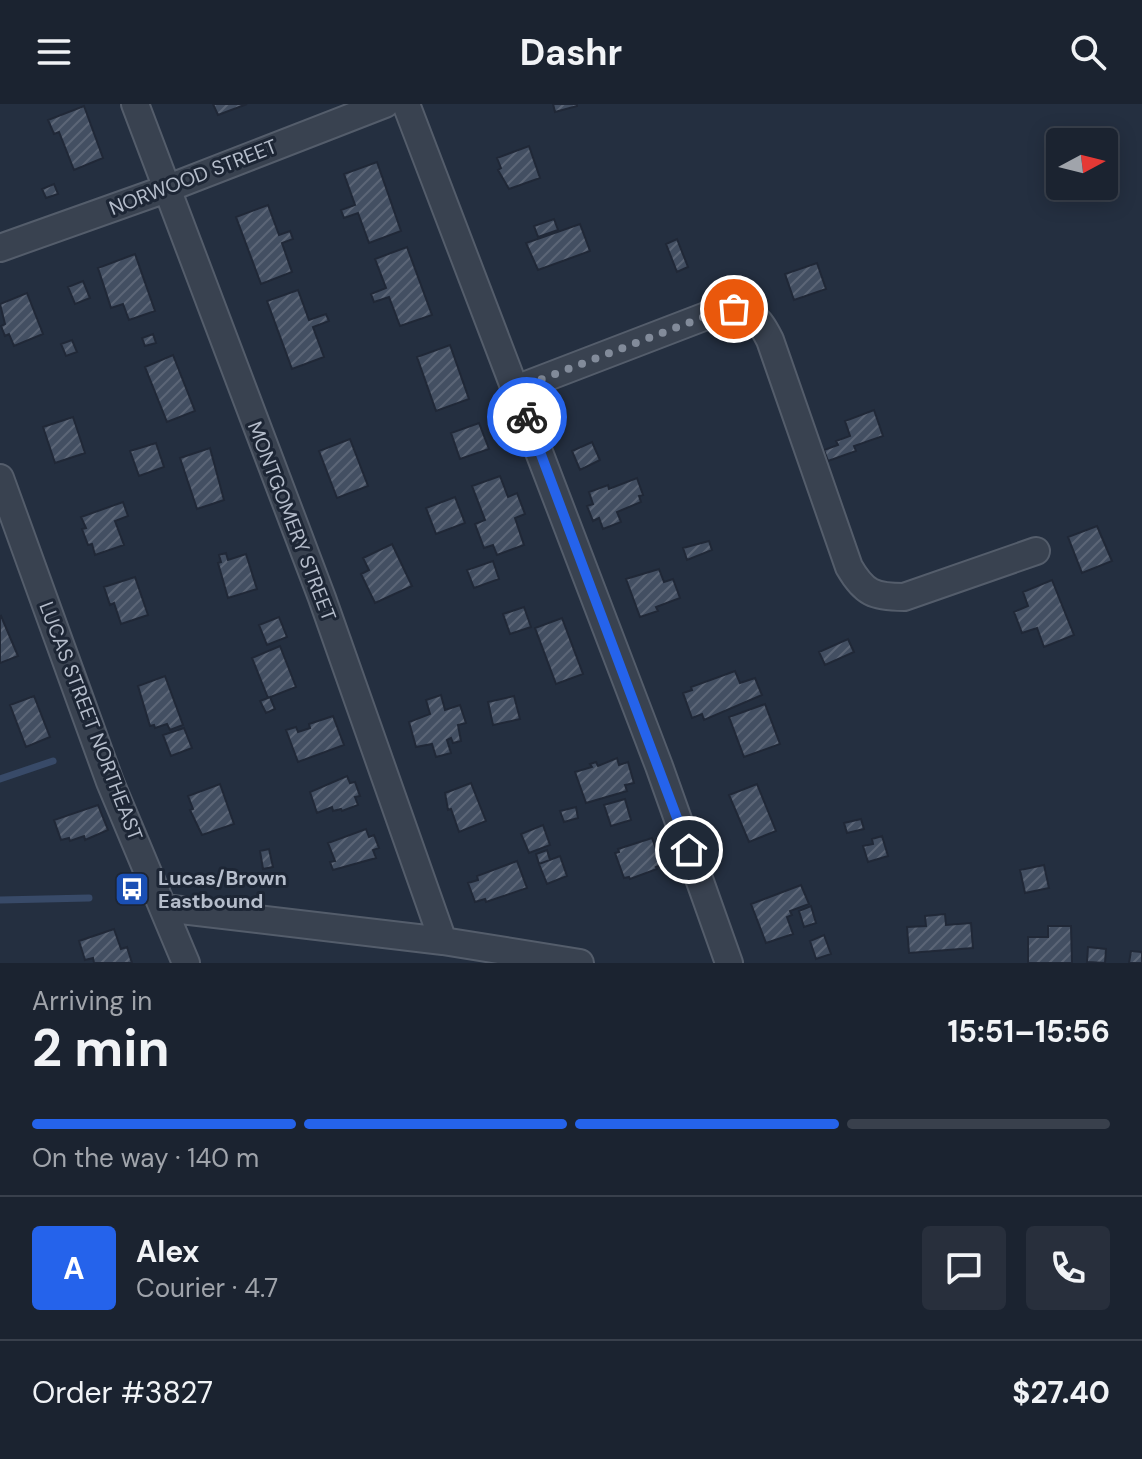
<!DOCTYPE html>
<meta charset="utf-8">
<style>
:root{--surface:#1b2330;--page:#282f3c;--text:#f1f3f6;--muted:#a0a4ab;--line:#39404c;--accent:#2563eb}
body{margin:0;font-family:"DM Sans",sans-serif;background:var(--page);color:var(--text);height:100vh;display:flex;flex-direction:column;font-size:30px;white-space:nowrap}
*{box-sizing:border-box;margin:0}
p{font-size:26px;color:var(--muted)}
.icon{flex:none;width:44px;height:44px;fill:none;stroke:currentColor;stroke-width:2;stroke-linecap:round;stroke-linejoin:round}
.map{position:relative;height:859px;overflow:hidden}
.details{display:flex;flex-direction:column;background:var(--surface);flex:1}
.details>*{flex:none}
.needle{width:52px;rotate:83deg}
.controls{position:absolute;left:1046px;top:24px;display:grid;gap:16px}
.controls a{display:grid;place-items:center;width:72px;height:72px;border-radius:8px;background:var(--surface);box-shadow:0 4px 20px #0003,0 0 0 2px var(--line);font-size:40px}
.pin{position:absolute;display:grid;place-items:center;width:68px;height:68px;color:#fff;margin:-34px;border:4px solid #fff;border-radius:50%;box-shadow:0 2px 8px #0007}
.courier{position:absolute;display:grid;place-items:center;width:80px;height:80px;margin:-40px;border:6px solid #2563eb;border-radius:50%;background:#fff;color:#222;box-shadow:0 2px 10px #0007}
.overview em{font-style:normal;font-weight:700}
.overview div{display:flex;flex-direction:column-reverse}
.overview{display:flex;align-items:center;justify-content:space-between;height:136px;padding:0 32px}
h1{font-size:52px;font-weight:700;line-height:60px}
.bar{display:grid;grid-template-columns:repeat(4,1fr);gap:12px 8px;align-content:center;height:96px;padding:0 32px}
.bar i{height:10px;border-radius:6px;background:var(--line)}
.bar .selected{background:var(--accent)}
.bar p{grid-column:span 4}
.line{display:flex;align-items:center;gap:20px;padding:0 32px;border-top:2px solid var(--line)}
.line div{flex:1}
.round{display:grid;place-items:center;flex:none;width:84px;height:84px;border-radius:8px;background:var(--page)}
header{display:flex;justify-content:space-between;align-items:center;height:104px;padding:0 32px;background:var(--surface);font-size:36px;font-weight:700}
.map>svg:first-child{display:block}
</style>
<header><svg class="icon" aria-label="menu" viewBox="0 0 24 24"><path d="M4 6h16M4 12h16M4 18h16"/></svg>Dashr<svg class="icon" aria-label="search" viewBox="0 0 24 24"><circle cx="10" cy="10" r="6"/><path d="M15 15l6 6"/></svg></header>
<div class="map">
<svg width="1142" height="859" viewBox="0 0 1142 859">
<defs>
<pattern id="building-hatch" width="6" height="6" patternUnits="userSpaceOnUse" patternTransform="scale(2)"><rect width="6" height="6" fill="#434f62"/><path d="M-1 1l2-2M0 6l6-6M5 7l2-2" fill="none" stroke="#5c6677"/></pattern>
</defs>
<rect width="100%" height="100%" fill="#242f40"/>
<g fill="none" stroke-linecap="round" stroke-linejoin="round">
<path stroke="#384a68" stroke-width="7" d="M0 675 53 657
M0 796 89 794"/>
</g>
<path fill="url(#building-hatch)" stroke="#202837" stroke-width="2" d="M213 0H247L218 11Z
M553 0H577V2L555 8Z
M84 2 103 54 74 66 59 28 54 30 48 16Z
M529 42 540 74 509 85 498 66 501 64 497 54Z
M377 58 401 127 369 139 358 109 344 114 341 106 355 101 344 70Z
M54 80 58 90 46 94 42 85Z
M268 101 279 131 290 127 293 135 282 139 292 168 261 180 236 113Z
M554 115 558 126 538 133 534 122Z
M580 120 590 147 538 166 526 139Z
M677 135 688 163 677 168 666 140Z
M407 143 432 211 400 222 389 193 374 198 371 190 386 184 375 155Z
M135 150 155 207 129 216 123 200 111 204 98 164Z
M817 159 826 185 794 196 785 170Z
M83 177 90 194 75 200 68 183Z
M298 186 309 216 326 210 329 217 313 223 324 253 292 265 267 197Z
M27 189 43 230 14 242 9 230 5 232 1 222 5 220 0 200Z
M153 230 156 239 145 242 142 234Z
M72 236 77 248 66 252 61 240Z
M450 241 469 295 436 307 417 253Z
M173 251 195 307 167 318 145 263Z
M874 306 883 332 854 342 856 347 828 357 824 346 838 341 836 337 850 332 845 317Z
M73 313 85 349 55 359 43 323Z
M479 319 489 345 460 355 451 329Z
M350 335 368 382 337 394 319 347Z
M592 338 600 356 580 366 572 347Z
M156 339 164 363 139 372 130 347Z
M210 344 224 396 197 405 180 354Z
M500 372 508 393 517 389 525 410 515 414 524 441 497 451 493 441 484 444 475 420 485 416 472 382Z
M637 374 643 391 639 392 641 398 617 408 621 418 603 425 599 414 593 417 587 402 593 400 589 388 608 381 609 385Z
M455 393 465 419 436 430 426 404Z
M123 398 128 412 115 417 124 441 95 451 92 440 88 441 82 425 86 424 81 413Z
M1097 422 1112 457 1082 469 1068 433Z
M709 437 712 446 687 456 683 444Z
M392 440 412 482 375 499 361 470 369 466 363 454Z
M226 449 228 456 246 450 257 485 228 494 218 459 221 458 219 451Z
M493 457 499 475 474 484 467 466Z
M659 465 664 478 673 475 680 494 656 503 658 507 640 513 626 475Z
M135 473 148 511 121 520 114 499 110 501 104 483Z
M1052 476 1074 531 1044 543 1037 524 1022 529 1014 508 1028 502 1023 488Z
M524 503 531 523 510 530 503 510Z
M1 512 18 552 0 559V513Z
M279 513 287 533 267 541 259 521Z
M562 514 583 570 556 580 535 524Z
M848 535 854 548 825 561 819 548Z
M280 542 296 583 268 594 252 554Z
M735 567 740 579 755 574 762 591 704 616 702 610 692 614 683 589 692 586 691 583Z
M165 572 183 621 170 626 167 620 155 624 154 621 150 622 138 582Z
M441 591 445 606 460 601 466 619 458 621 461 637 453 639 451 634 447 636 451 649 436 653 432 640 416 643 409 618 430 610 426 596Z
M34 592 50 633 26 643 10 601Z
M514 592 520 615 493 621 488 598Z
M270 593 275 605 266 609 260 597Z
M765 600 780 640 744 653 729 613Z
M333 612 344 641 298 658 286 626 296 623 298 628 310 624 309 620Z
M184 624 192 644 171 652 163 631Z
M617 654 619 661 628 658 634 679 625 681 627 687 586 699 575 668 592 663 590 660 596 658 598 662Z
M347 672 350 679 355 678 360 692 355 693 358 701 342 707 341 705 333 707 332 703 317 709 310 688Z
M471 679 486 717 459 728 451 705 448 706 445 689Z
M220 680 234 720 202 731 190 706 193 705 188 692Z
M757 680 776 727 749 738 729 691Z
M625 695 631 716 611 722 604 701Z
M98 701 108 726 85 736 84 732 70 737 69 734 61 736 54 716Z
M576 703 578 714 564 718 560 707Z
M861 715 864 725 847 729 844 719Z
M543 721 550 741 529 749 521 730Z
M366 725 369 733 374 731 379 744 373 746 376 754 333 766 330 758 335 757 328 739Z
M882 732 888 752 868 758 863 742 873 740 872 735Z
M652 734 662 761 656 763 657 765 630 775 629 773 624 774 615 749 619 748 618 745Z
M269 745 273 763 263 765 260 747Z
M547 746 550 756 539 760 536 750Z
M560 752 567 772 547 780 539 760Z
M517 757 527 784 486 798 485 795 475 798 468 779 478 776 477 772Z
M1044 761 1049 784 1025 789 1020 766Z
M801 781 809 800 790 807 792 811 787 813 793 830 766 839 751 800Z
M811 802 816 819 804 823 799 807Z
M945 810 946 821 971 819 973 844 909 849 907 823 926 822 925 812Z
M1048 822H1071L1072 859H1028V833H1048Z
M114 825 121 845 127 843 132 859H94L93 854 85 856 79 837Z
M824 831 831 850 816 855 810 837Z
M1088 843 1106 845 1105 859 1087 858Z
M1131 847 1142 848V859H1129Z"/>
<g fill="none" stroke-linecap="round" stroke-linejoin="round">
<g stroke="#545d6b" stroke-width="30">
<path id="minor" d="M135 0 322 494 443 837
M406 0 659 662 729 859
M0 144 166 85 385 0
M516 285 714 209C746 202 756 208 770 236L849 463C864 489 874 493 904 493L1036 447
M0 374 110 678 186 859
M164 804 443 837 580 859"/>
</g>
<use href="#minor" stroke="#394250" stroke-width="26"/>
</g>
<g fill="none" stroke-linecap="round" stroke-linejoin="round">
<path stroke="#828b9a" stroke-width="8" stroke-dasharray="0 14.4" d="M527 313 516 285 714 209 734 205"/>
<path stroke="#2563eb" stroke-width="10" d="M527 313 689 746"/>
</g>
<defs>
<g id="bus-square" transform="scale(1.8)"><rect x="-9" y="-9" width="18" height="18" rx="4" fill="#1a4fb4" stroke="#1d2635"/><path d="M-5-6H5V4H4V6H2V4H-2V6H-4V4H-5ZM-3.5-4V0h7V-4ZM-3.5 1.2v1.5H-2V1.2ZM2 1.2v1.5H3.5V1.2Z" fill="#fff"/></g>
</defs>
<g fill-rule="evenodd">
<use href="#bus-square" x="132" y="785"/>
</g>
<g text-anchor="middle" stroke-width="6" stroke-linejoin="round" paint-order="stroke">
<g font-size="20" fill="#b5bdcb" stroke="#1d2635">
<text transform="translate(193 73) rotate(-21)" y="7">NORWOOD STREET</text>
<text transform="translate(292 417) rotate(69)" y="7">MONTGOMERY STREET</text>
<text transform="translate(91 617) rotate(69)" y="7">LUCAS STREET NORTHEAST</text>
</g>
<g font-size="20" font-weight="bold" fill="#b5bdcb" stroke="#1d2635" text-anchor="start">
<text x="158" y="781">Lucas/Brown<tspan x="158" dy="23">Eastbound</tspan></text>
</g>
</g>
</svg>
<div class="controls">
<a><svg class="needle" viewBox="-14 -14 28 28"><path d="M0-13l5 13h-10z" fill="#e53935"/><path d="M0 13l5-13h-10z" fill="#a0a4ab"/></svg></a>
</div>
<div class="pin" style="left:734px;top:205px;background:#ea580c"><svg class="icon" aria-label="bag" viewBox="0 0 24 24"><path d="M5 8h14l-1 12H6zM9 8a3 3 0 0 1 6 0"/></svg></div>
<div class="pin" style="left:689px;top:746px;background:#1f2937"><svg class="icon" aria-label="home" viewBox="0 0 24 24"><path d="M3 11l9-7 9 7M6 9v11h12V9"/></svg></div>
<div class="courier" style="left:527px;top:313px"><svg class="icon" aria-label="bike" viewBox="0 0 24 24"><circle cx="6" cy="16" r="4"/><circle cx="18" cy="16" r="4"/><path d="M6 16l4-8h5l3 8M10 8l3 8H6M13 5h3"/></svg></div>
</div>
<section class="details">
<div class="overview"><div><h1>2 min</h1><p>Arriving in</p></div><em>15:51–15:56</em></div>
<div class="bar"><i class="selected"></i><i class="selected"></i><i class="selected"></i><i></i><p>On the way · 140 m</p></div>
<div class="line" style="height:144px"><b class="round" style="background:var(--accent);color:#fff">A</b><div><b>Alex</b><p>Courier · 4.7</p></div><a class="round"><svg class="icon" aria-label="chat" viewBox="0 0 24 24"><path d="M4 5h16v11H9l-5 4z"/></svg></a><a class="round"><svg class="icon" aria-label="phone" viewBox="0 0 24 24"><path d="M5 4h4l2 5-3 2q2 4 5 5l2-3 5 2v4C11 20 4 13 5 4z"/></svg></a></div>
<div class="line" style="height:104px"><div>Order #3827</div><b>$27.40</b></div>
</section>
